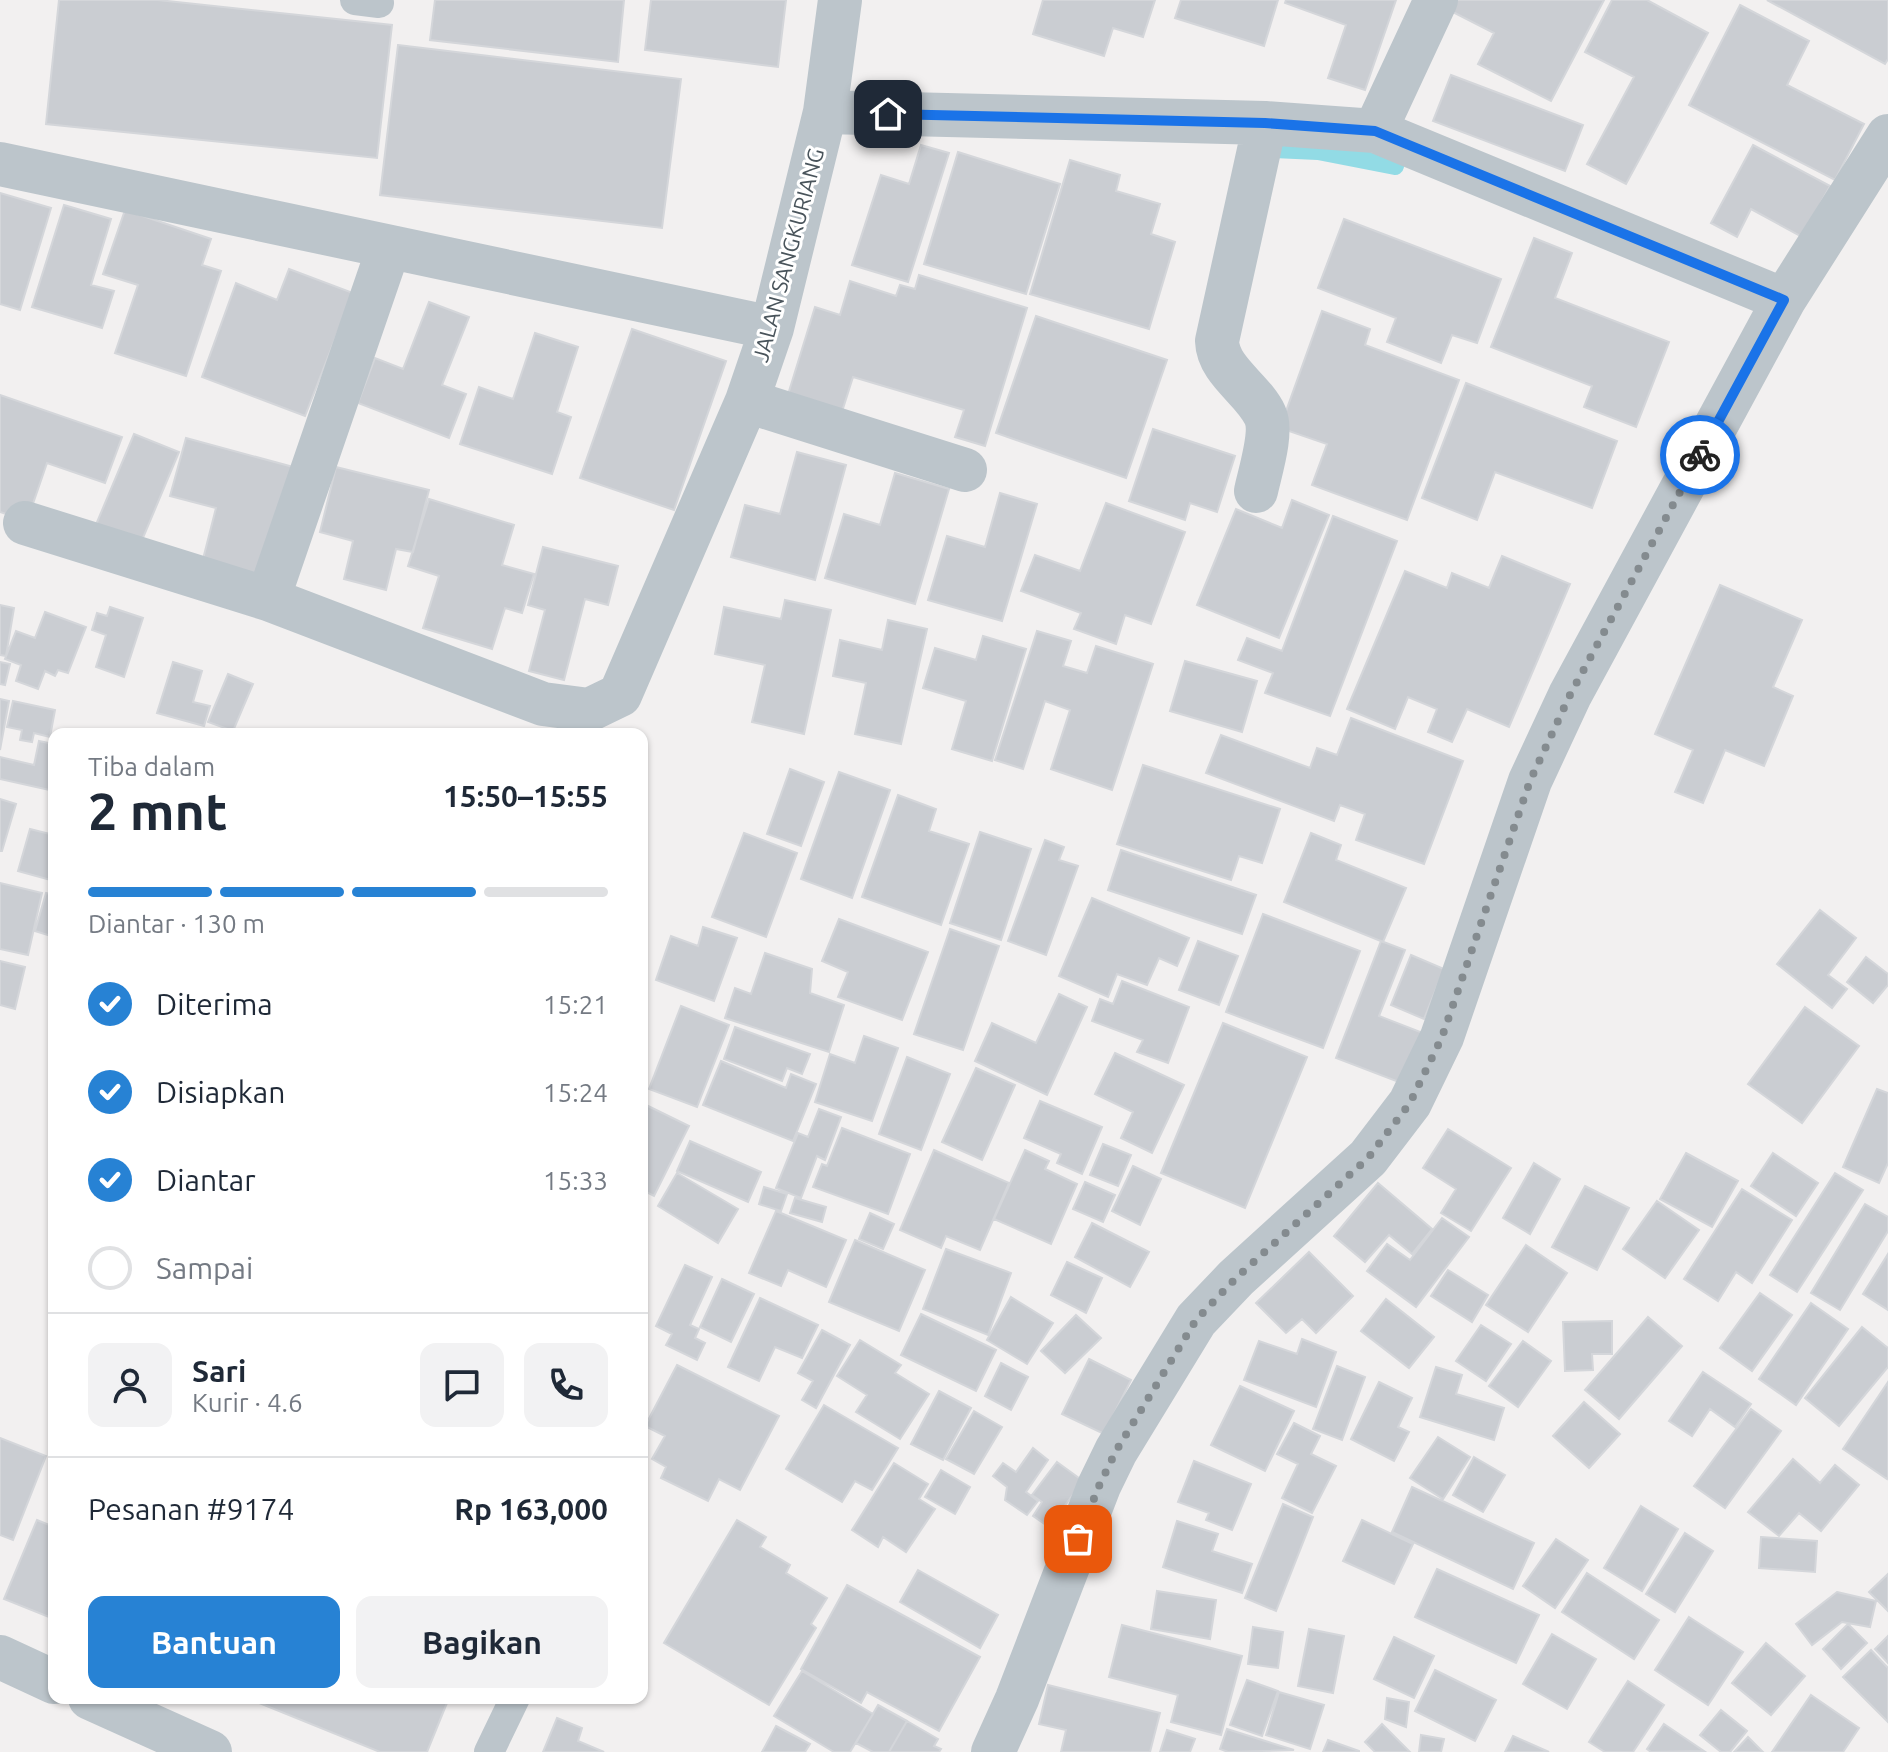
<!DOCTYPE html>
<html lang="id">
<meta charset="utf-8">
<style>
:root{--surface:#fff;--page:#f2f2f3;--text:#1f2937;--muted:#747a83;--line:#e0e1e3;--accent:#2782d4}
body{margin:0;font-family:Ubuntu,sans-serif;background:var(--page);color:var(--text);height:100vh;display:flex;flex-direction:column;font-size:30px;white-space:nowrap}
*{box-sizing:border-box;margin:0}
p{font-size:26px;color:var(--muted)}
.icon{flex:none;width:44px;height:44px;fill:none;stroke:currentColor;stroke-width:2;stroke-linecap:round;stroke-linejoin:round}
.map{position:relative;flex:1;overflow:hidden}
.side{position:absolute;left:48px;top:728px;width:600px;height:976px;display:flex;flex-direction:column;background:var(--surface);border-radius:16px;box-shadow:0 2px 6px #0004}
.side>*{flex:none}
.pin{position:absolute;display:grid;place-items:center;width:68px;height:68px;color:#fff;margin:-34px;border-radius:16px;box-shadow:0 4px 12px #0006}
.courier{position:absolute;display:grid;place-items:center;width:80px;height:80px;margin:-40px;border:6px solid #1a73e8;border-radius:50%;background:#fff;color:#222;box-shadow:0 2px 10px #0007}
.headline em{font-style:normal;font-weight:600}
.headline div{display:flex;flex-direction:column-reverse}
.headline{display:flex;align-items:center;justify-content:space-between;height:136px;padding:0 40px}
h1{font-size:52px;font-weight:600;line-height:60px}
.bar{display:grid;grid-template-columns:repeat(4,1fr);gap:12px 8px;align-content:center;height:96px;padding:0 40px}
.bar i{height:10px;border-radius:6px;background:var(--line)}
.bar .current{background:var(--accent)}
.bar p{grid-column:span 4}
.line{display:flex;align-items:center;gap:20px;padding:0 40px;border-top:2px solid var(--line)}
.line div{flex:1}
.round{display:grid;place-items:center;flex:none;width:84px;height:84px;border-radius:16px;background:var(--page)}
ol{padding:0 40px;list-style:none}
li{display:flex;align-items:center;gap:24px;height:88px}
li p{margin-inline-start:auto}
li .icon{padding:8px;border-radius:50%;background:var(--accent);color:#fff;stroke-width:4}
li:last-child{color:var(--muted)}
li i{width:44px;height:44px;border:4px solid var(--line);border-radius:50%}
.primary-button{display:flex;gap:16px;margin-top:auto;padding:16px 40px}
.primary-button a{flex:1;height:92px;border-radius:16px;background:var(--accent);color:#fff;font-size:32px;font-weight:600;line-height:92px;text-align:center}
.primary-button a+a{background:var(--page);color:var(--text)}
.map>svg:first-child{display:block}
</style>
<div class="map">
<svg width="1888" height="1752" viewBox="0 0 1888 1752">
<rect width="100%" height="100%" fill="#f2f0f0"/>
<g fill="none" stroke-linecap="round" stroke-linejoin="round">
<path stroke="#92dbe5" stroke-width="18" d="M1274 149 1318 151 1395 166"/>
</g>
<path fill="#cacdd2" stroke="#d4d6da" stroke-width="2" d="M59 0H158L392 25 377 158 46 124Z
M435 0H624L618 62 430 40Z
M651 0H786L778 67 645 50Z
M1043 0H1155L1143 37 1113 28 1104 56 1033 34Z
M1181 0H1278L1264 46 1175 18Z
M1286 0H1396L1365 90 1328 78 1346 25 1285 3Z
M1441 0H1604L1551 101 1478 64 1494 33 1439 5Z
M1612 0H1647L1708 33 1626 184 1587 164 1634 77 1585 52Z
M1767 0H1888V59L1885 64Z
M1740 5 1809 41 1787 85 1864 124 1835 180 1689 105Z
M398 45 681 79 662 228 380 195Z
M1451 75 1583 125 1565 171 1433 121Z
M921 145 949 153 908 282 852 265 881 175 909 184Z
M1753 145 1830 186 1802 237 1751 209 1737 237 1711 223Z
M958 152 1060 184 1026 294 924 264Z
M1070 160 1120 175 1116 191 1160 204 1151 234 1175 242 1149 329 1030 294Z
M0 193 51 208 20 310 0 304Z
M64 205 111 219 91 285 114 291 102 328 32 307Z
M125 210 211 239 202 265 221 271 186 376 115 353 138 285 103 274Z
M1344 219 1501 279 1477 343 1452 335 1441 363 1387 342 1396 318 1318 288Z
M1534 238 1572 253 1555 298 1669 342 1636 427 1584 407 1592 386 1491 347Z
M289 269 353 293 305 416 202 377 236 283 277 300Z
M919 275 1027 308 985 446 955 437 964 410 853 377 840 418 786 401 815 307 840 315 850 281 896 296 900 285 915 289Z
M429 302 469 317 442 385 466 394 449 438 358 403 375 358 403 369Z
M1322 311 1370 329 1365 345 1459 380 1407 520 1312 485 1327 444 1280 428Z
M1036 316 1167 360 1126 478 996 433Z
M632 329 726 361 674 510 580 478Z
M535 333 578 347 557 412 571 417 552 474 460 444 479 387 513 399Z
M1466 383 1617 441 1592 508 1495 472 1477 520 1422 498Z
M0 395 122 437 105 483 47 463 27 521 0 512Z
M1153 429 1235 456 1217 512 1190 503 1185 520 1129 501Z
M134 434 179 452 140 545 95 527Z
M186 438 297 468 265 581 202 563 216 508 170 496Z
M797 452 846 465 815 580 731 557 745 505 780 514Z
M336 467 429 490 413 552 396 549 386 590 344 579 353 541 320 532Z
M895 473 949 489 915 604 825 578 844 514 880 525Z
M1000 493 1037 504 1002 621 928 600 947 536 985 547Z
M429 499 514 525 502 565 534 574 522 613 505 608 492 649 423 628 439 576 408 566Z
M1292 500 1329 515 1279 638 1197 605 1236 509 1282 528Z
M1106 503 1185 532 1151 624 1125 615 1116 644 1074 629 1081 613 1021 591 1035 555 1080 571Z
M1333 516 1397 541 1330 716 1265 693 1273 673 1238 660 1247 638 1282 651Z
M543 547 618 566 608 605 585 599 564 680 529 671 545 610 528 605Z
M1502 556 1570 584 1509 727 1467 709 1452 742 1428 732 1437 709 1408 697 1395 729 1347 709 1405 571 1447 588 1452 573 1489 588Z
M1720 585 1802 620 1773 687 1793 696 1764 766 1725 750 1703 803 1675 792 1693 750 1655 734Z
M785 600 831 610 804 734 752 722 765 665 715 654 724 607 781 619Z
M0 605 14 608 6 656 0 655Z
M110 607 143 618 124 677 96 667 106 635 92 630 97 613 107 616Z
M45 612 86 627 68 673 58 670 55 676 45 671 38 689 16 681 21 665 5 659 16 631 35 638Z
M888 620 927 629 901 744 855 734 866 683 833 676 840 640 882 650Z
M1037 631 1071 641 1063 666 1087 673 1096 646 1153 664 1112 790 1051 769 1070 710 1045 701 1023 769 995 760Z
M983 636 1026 649 992 761 952 749 966 701 923 688 935 648 976 660Z
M1185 661 1257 681 1242 732 1170 711Z
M0 662 10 664 5 685 0 684Z
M173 662 202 671 193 702 210 706 204 726 157 713Z
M228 674 253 684 233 731 208 722Z
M0 699 9 701 0 750Z
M13 701 55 710 50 737 34 733 32 742 20 740 22 730 7 727Z
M1351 718 1463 761 1424 864 1356 840 1365 814 1340 805 1334 821 1206 773 1221 735 1310 768 1317 748 1337 755Z
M39 741 54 744V791L0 779V757L34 765Z
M1143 765 1280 809 1262 863 1239 856 1231 880 1117 844Z
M790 769 824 782 801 846 767 834Z
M839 772 890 790 852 898 801 879Z
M898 795 936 809 929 831 969 844 941 925 862 897Z
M0 799 16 804 2 851H0Z
M30 829 54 835V881L18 871Z
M980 832 1031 849 1001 940 950 923Z
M744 833 797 853 766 937 712 917Z
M1311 833 1341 845 1336 860 1406 888 1383 942 1284 902Z
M1045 840 1064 847 1059 860 1078 866 1046 955 1008 941Z
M1121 850 1256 895 1242 934 1108 890Z
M0 883 42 893 28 955 0 949Z
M46 893 54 895V937L35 931Z
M1092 898 1189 938 1177 966 1159 958 1147 985 1117 974 1108 997 1059 976Z
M1820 910 1856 938 1828 975 1847 989 1832 1008 1777 964Z
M1263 914 1360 951 1323 1048 1226 1012Z
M839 919 928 952 902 1020 838 997 848 972 822 961Z
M703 927 737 938 714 1001 656 980 671 936 698 946Z
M950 929 999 946 963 1050 914 1034Z
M1198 941 1238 956 1219 1005 1179 990Z
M1381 941 1405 950 1379 1016 1423 1033 1404 1084 1336 1058Z
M765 953 812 969 810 993 844 1005 829 1052 725 1018 735 988 751 994Z
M1411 955 1444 969 1424 1019 1391 1005Z
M1866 957 1888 974V985L1873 1003 1847 982Z
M0 961 25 967 15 1009 0 1005Z
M1122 981 1189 1007 1168 1063 1137 1052 1143 1040 1092 1021 1100 999 1113 1004Z
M1059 994 1087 1007 1047 1095 975 1061 992 1023 1036 1043Z
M681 1006 729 1025 697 1107 649 1089Z
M1805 1007 1859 1046 1802 1123 1748 1084Z
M1223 1023 1307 1057 1245 1208 1161 1173Z
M735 1027 810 1054 802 1074 787 1068 782 1081 724 1059Z
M864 1036 898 1048 872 1121 815 1102 830 1054 855 1063Z
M1115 1053 1184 1085 1152 1153 1121 1138 1133 1112 1095 1094Z
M907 1057 950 1074 921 1150 879 1134Z
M721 1061 786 1088 791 1074 816 1084 793 1141 703 1105Z
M976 1068 1015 1085 982 1160 942 1142Z
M1877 1089 1888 1093V1163L1879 1183 1843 1167Z
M1040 1101 1102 1127 1082 1174 1057 1163 1061 1154 1024 1138Z
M642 1103 689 1126 654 1196 642 1190Z
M819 1109 841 1117 825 1160 817 1156 801 1198 776 1188 798 1133 808 1137Z
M842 1128 910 1154 888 1214 813 1187 822 1164 827 1166Z
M1448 1129 1511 1168 1471 1231 1441 1213 1456 1189 1423 1168Z
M690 1141 761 1172 748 1202 677 1171Z
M1103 1144 1131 1155 1118 1186 1090 1175Z
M934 1150 1009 1183 980 1250 946 1236 941 1248 900 1230Z
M1025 1150 1049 1161 1045 1169 1077 1184 1051 1244 994 1219Z
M1686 1153 1738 1181 1712 1227 1660 1199Z
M1773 1153 1818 1183 1796 1216 1751 1186Z
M1534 1163 1560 1179 1530 1234 1503 1218Z
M1133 1166 1161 1179 1140 1225 1112 1211Z
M677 1173 738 1209 718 1243 658 1206Z
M1835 1173 1863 1190 1797 1292 1770 1275Z
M1085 1182 1115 1195 1103 1222 1073 1209Z
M1378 1183 1432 1229 1412 1254 1389 1235 1365 1262 1334 1236Z
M1585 1186 1629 1208 1597 1270 1552 1247Z
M764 1187 787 1194 781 1211 759 1204Z
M1742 1189 1792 1220 1752 1283 1736 1272 1718 1301 1684 1279Z
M795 1198 826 1207 822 1222 790 1213Z
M1657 1201 1699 1230 1665 1278 1623 1249Z
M1865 1204 1888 1217V1231L1840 1310 1811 1293Z
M776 1211 846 1240 826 1287 788 1270 781 1286 749 1273Z
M870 1213 894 1224 883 1249 859 1239Z
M1442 1218 1469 1237 1416 1307 1367 1271 1387 1244 1410 1260Z
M1092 1223 1149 1252 1130 1287 1075 1257Z
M855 1240 925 1270 899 1331 829 1302Z
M1526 1245 1567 1273 1528 1332 1486 1305Z
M946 1249 1011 1273 988 1335 923 1309Z
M1309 1252 1353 1296 1316 1333 1302 1319 1286 1333 1256 1303Z
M1888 1254V1310L1863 1294Z
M1067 1262 1102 1278 1086 1313 1051 1295Z
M685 1265 712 1277 690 1325 699 1329 695 1338 705 1343 697 1360 666 1345 672 1334 656 1326Z
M1448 1270 1488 1295 1472 1322 1431 1296Z
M722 1279 754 1294 731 1342 700 1327Z
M1760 1293 1792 1315 1752 1371 1720 1348Z
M1011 1297 1053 1323 1027 1364 987 1340Z
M760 1298 818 1325 802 1358 775 1347 759 1381 728 1367Z
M1386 1299 1434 1337 1409 1368 1361 1331Z
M1811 1303 1848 1329 1796 1405 1759 1379Z
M921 1314 996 1350 976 1391 901 1355Z
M1076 1315 1101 1338 1065 1373 1041 1351Z
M1648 1317 1682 1346 1619 1419 1585 1390Z
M1612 1321V1354H1592L1593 1370 1565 1371 1563 1322Z
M1481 1325 1511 1344 1486 1381 1456 1361Z
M1862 1327 1888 1348V1367L1839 1426 1805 1398Z
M822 1330 850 1345 816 1408 802 1400 813 1381 798 1373Z
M1302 1339 1336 1352 1316 1407 1244 1380 1259 1341 1297 1354Z
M860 1340 901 1365 895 1373 929 1394 900 1439 856 1412 867 1395 837 1376Z
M1523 1341 1551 1361 1518 1407 1489 1386Z
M1089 1359 1131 1380 1104 1434 1062 1414Z
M1001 1363 1028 1377 1011 1410 985 1396Z
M677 1365 779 1416 740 1490 719 1479 708 1501 661 1478 666 1467 652 1459 665 1436 645 1426Z
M1337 1366 1365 1377 1342 1440 1313 1429Z
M1436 1367 1462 1375 1456 1394 1504 1408 1494 1440 1420 1417Z
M1703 1372 1751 1404 1735 1427 1710 1409 1692 1436 1669 1421Z
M1379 1382 1412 1398 1398 1427 1409 1432 1394 1461 1351 1439Z
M1888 1382V1477L1887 1479 1843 1449Z
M1240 1386 1294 1411 1265 1471 1211 1445Z
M939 1391 971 1408 943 1460 911 1444Z
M1584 1402 1620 1434 1589 1468 1553 1436Z
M824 1405 898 1448 872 1490 855 1481 842 1502 786 1469Z
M1751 1409 1781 1431 1725 1508 1694 1486Z
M974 1411 1002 1427 974 1474 946 1459Z
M1294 1423 1320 1436 1311 1454 1336 1466 1312 1513 1282 1498 1298 1464 1277 1454Z
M1438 1437 1470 1457 1443 1499 1410 1478Z
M0 1438 46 1456 13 1540 0 1535Z
M1033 1448 1048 1460 1026 1492 1038 1501 1027 1515 1005 1500 1007 1487 993 1476 1003 1463 1016 1472Z
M1474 1457 1505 1475 1483 1512 1453 1495Z
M1793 1459 1820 1483 1835 1465 1859 1485 1821 1531 1799 1513 1779 1536 1748 1512Z
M1194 1461 1251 1484 1232 1530 1206 1520 1209 1513 1178 1502Z
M1057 1462 1083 1481 1049 1527 1033 1516 1042 1502 1032 1495Z
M894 1463 928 1484 919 1499 935 1509 906 1552 883 1537 878 1547 852 1530Z
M941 1470 970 1487 955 1514 925 1497Z
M1412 1487 1534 1543 1513 1589 1392 1532Z
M1283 1504 1313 1517 1276 1611 1245 1598Z
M1641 1506 1678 1529 1642 1591 1604 1568Z
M37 1520 54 1527V1619L4 1599Z
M737 1520 766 1537 760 1547 790 1565 786 1573 827 1598 811 1624 816 1628 769 1705 664 1643Z
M1362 1520 1413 1544 1394 1584 1343 1561Z
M1177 1521 1218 1534 1212 1551 1252 1564 1242 1593 1163 1567Z
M1685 1533 1713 1551 1675 1612 1646 1594Z
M1761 1537 1817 1541 1815 1572 1759 1568Z
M1556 1539 1588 1560 1555 1608 1523 1586Z
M1437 1569 1539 1615 1516 1663 1415 1617Z
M918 1570 998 1615 980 1648 900 1602Z
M1587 1573 1659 1620 1634 1659 1562 1612Z
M1888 1574V1611L1869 1592Z
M847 1585 980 1657 939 1731 867 1692 861 1703 801 1669Z
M1157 1591 1216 1600 1210 1639 1151 1629Z
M1837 1592 1876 1601 1870 1627 1842 1622 1812 1645 1796 1624Z
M1689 1617 1743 1652 1708 1705 1655 1670Z
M1848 1624 1867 1643 1841 1669 1823 1649Z
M1122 1625 1242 1656 1221 1735 1171 1722 1178 1695 1109 1677Z
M1253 1627 1283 1632 1278 1668 1248 1664Z
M1309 1629 1344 1636 1333 1693 1298 1686Z
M1552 1634 1596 1659 1567 1709 1523 1684Z
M1888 1636V1663L1875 1649Z
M1394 1637 1434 1656 1414 1698 1374 1679Z
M1766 1643 1805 1676 1771 1715 1732 1683Z
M1871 1650 1888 1668V1722L1843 1677Z
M1435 1670 1496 1700 1475 1741 1415 1711Z
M802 1671 873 1714 850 1752H834L774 1716Z
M1247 1680 1278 1691 1262 1736 1230 1725Z
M1628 1681 1664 1705 1633 1752H1605L1589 1742Z
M1048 1685 1160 1713 1150 1752H1061L1066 1730 1039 1724Z
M1279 1692 1324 1705 1310 1749 1266 1735Z
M1811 1695 1859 1728 1843 1752H1772Z
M247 1698H449L427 1752H380Z
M1387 1698 1409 1702 1406 1727 1385 1719Z
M878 1705 907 1721 889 1752H873L856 1743Z
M1721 1710 1747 1731 1730 1752H1721L1700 1735Z
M557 1718 582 1728 578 1741 604 1752H543Z
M907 1721 938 1739 934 1746 941 1749 939 1752H889Z
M1382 1724 1410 1752H1375L1365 1742Z
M1664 1724 1704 1751 1651 1752 1647 1749Z
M776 1726 810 1744 805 1752H762Z
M1227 1729 1294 1750 1228 1752 1220 1749Z
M1167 1730 1195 1739 1190 1752H1160Z
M1421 1735 1444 1739 1441 1752H1419Z
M1513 1736 1549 1752H1505Z
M1748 1737 1763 1752H1734Z
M1328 1740 1359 1751V1752H1323Z"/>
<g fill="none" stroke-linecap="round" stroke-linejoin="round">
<path stroke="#bcc5cb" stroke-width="30" d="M355 0 379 3
M489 1752 515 1698"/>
<path stroke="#bcc5cb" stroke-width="44" d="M825 112 1265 123 1375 131 1784 300
M1375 131 1436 0
M0 164 772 328
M747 401 965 470
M1256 491C1260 472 1273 432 1265 415 1253 389 1218 371 1217 341L1265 123
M25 523 268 599 543 704 589 710 620 695 747 401 772 328 825 112 840 0
M268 599 389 247
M0 1657 54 1682
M90 1698 210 1752
M993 1752 1017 1699 1099 1486 1116 1451 1196 1320 1236 1278 1368 1158 1410 1103 1442 1037 1530 781 1570 695 1784 300 1888 136"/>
</g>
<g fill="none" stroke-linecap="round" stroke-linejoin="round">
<path stroke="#848b8f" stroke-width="8" stroke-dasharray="0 14.4" d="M1078 1539 1099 1486 1116 1451 1196 1320 1236 1278 1368 1158 1410 1103 1442 1037 1530 781 1570 695 1700 455"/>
<path stroke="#1a73e8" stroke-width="10" d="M888 114 1265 123 1375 131 1784 300 1700 455"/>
</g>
<g text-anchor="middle" stroke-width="6" stroke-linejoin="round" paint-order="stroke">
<g font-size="22" fill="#49545b" stroke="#fff">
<text transform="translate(788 255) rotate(-75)" y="8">JALAN SANGKURIANG</text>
</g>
</g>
</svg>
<div class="pin" style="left:1078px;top:1539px;background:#ea580c"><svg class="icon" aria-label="bag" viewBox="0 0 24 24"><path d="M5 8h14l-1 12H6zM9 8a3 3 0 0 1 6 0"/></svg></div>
<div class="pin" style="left:888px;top:114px;background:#1f2937"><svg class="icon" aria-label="home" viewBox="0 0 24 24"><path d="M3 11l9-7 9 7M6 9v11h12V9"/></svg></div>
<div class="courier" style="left:1700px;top:455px"><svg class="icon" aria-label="bike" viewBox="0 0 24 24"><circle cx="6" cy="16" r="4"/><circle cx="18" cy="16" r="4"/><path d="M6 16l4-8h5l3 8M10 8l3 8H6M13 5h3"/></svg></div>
<section class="side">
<div class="headline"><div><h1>2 mnt</h1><p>Tiba dalam</p></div><em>15:50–15:55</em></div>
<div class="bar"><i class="current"></i><i class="current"></i><i class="current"></i><i></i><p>Diantar · 130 m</p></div>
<ol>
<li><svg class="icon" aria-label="check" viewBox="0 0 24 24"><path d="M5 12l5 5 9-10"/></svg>Diterima<p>15:21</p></li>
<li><svg class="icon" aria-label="check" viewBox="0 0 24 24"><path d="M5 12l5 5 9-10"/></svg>Disiapkan<p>15:24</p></li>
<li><svg class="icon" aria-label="check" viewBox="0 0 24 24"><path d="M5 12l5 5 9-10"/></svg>Diantar<p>15:33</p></li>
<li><i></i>Sampai</li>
</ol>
<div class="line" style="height:144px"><a class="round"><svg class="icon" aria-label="person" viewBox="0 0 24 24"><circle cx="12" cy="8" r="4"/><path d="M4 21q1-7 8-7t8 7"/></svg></a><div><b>Sari</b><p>Kurir · 4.6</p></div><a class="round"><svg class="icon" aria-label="chat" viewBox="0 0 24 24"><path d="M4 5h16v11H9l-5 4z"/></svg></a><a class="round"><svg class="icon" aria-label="phone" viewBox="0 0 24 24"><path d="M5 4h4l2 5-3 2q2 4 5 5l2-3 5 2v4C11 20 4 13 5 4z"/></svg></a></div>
<div class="line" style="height:104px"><div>Pesanan #9174</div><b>Rp 163,000</b></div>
<div class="primary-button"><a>Bantuan</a><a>Bagikan</a></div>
</section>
</div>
